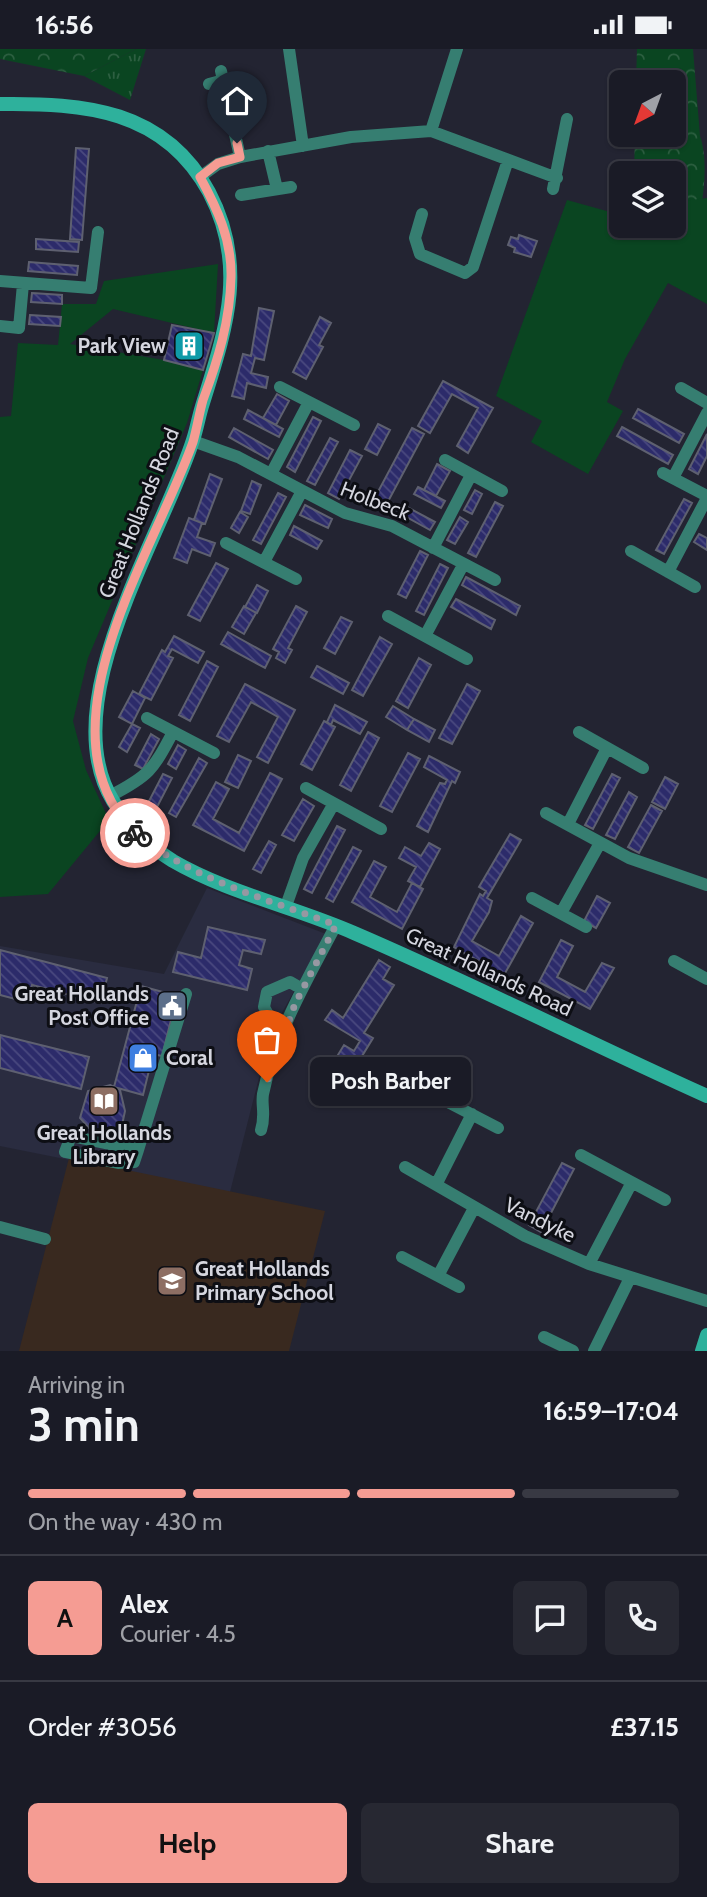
<!DOCTYPE html>
<meta charset="utf-8">
<style>
:root{--surface:#1a1b26;--page:#272832;--text:#f1f3f6;--muted:#9fa1a7;--line:#383943;--accent:#f59c93}
body{margin:0;font-family:Cabin,sans-serif;background:var(--page);color:var(--text);height:100vh;display:flex;flex-direction:column;font-size:26px;white-space:nowrap}
*{box-sizing:border-box;margin:0}
p{font-size:23px;color:var(--muted)}
.icon{flex:none;width:38px;height:38px;fill:none;stroke:currentColor;stroke-width:2;stroke-linecap:round;stroke-linejoin:round}
.map{position:relative;height:1302px;overflow:hidden}
.panel{display:flex;flex-direction:column;background:var(--surface);flex:1}
.panel>*{flex:none}
.needle{width:46px;rotate:221deg}
.controls{position:absolute;left:609px;top:21px;display:grid;gap:14px}
.controls a{display:grid;place-items:center;width:77px;height:77px;border-radius:10px;background:var(--surface);box-shadow:0 2px 5px #0004,0 0 0 2px var(--line);font-size:35px}
.pin{position:absolute;display:grid;place-items:center;width:60px;height:60px;color:#fff;margin:-72px -30px;border-radius:50% 50% 50% 0;rotate:-45deg;box-shadow:0 0 7px #0007}
.pin .icon{rotate:45deg}
.courier{position:absolute;display:grid;place-items:center;width:70px;height:70px;margin:-35px;border:5px solid #f59c93;border-radius:50%;background:#fff;color:#222;box-shadow:0 2px 9px #0007}
.bubble{position:absolute;height:49px;border-radius:10px;background:var(--surface);box-shadow:0 2px 5px #0004,0 0 0 2px var(--line);font-size:23px;font-weight:700;line-height:49px;text-align:center}
.summary em{font-style:normal;font-weight:700}
.summary div{display:flex;flex-direction:column-reverse}
.summary{display:flex;align-items:center;justify-content:space-between;height:119px;padding:0 28px}
h1{font-size:46px;font-weight:700;line-height:52px}
.bar{display:grid;grid-template-columns:repeat(4,1fr);gap:10px 7px;align-content:center;height:84px;padding:0 28px}
.bar i{height:9px;border-radius:5px;background:var(--line)}
.bar .on{background:var(--accent)}
.bar p{grid-column:span 4}
.line{display:flex;align-items:center;gap:18px;padding:0 28px;border-top:2px solid var(--line)}
.line div{flex:1}
.round{display:grid;place-items:center;flex:none;width:74px;height:74px;border-radius:10px;background:var(--page)}
.cta{display:flex;gap:14px;margin-top:auto;padding:14px 28px}
.cta a{flex:1;height:80px;border-radius:10px;background:var(--accent);color:#111;font-size:28px;font-weight:700;line-height:80px;text-align:center}
.cta a+a{background:var(--page);color:var(--text)}
.status{display:flex;justify-content:space-between;align-items:center;height:49px;padding:0 35px;background:var(--surface);direction:ltr}
.status svg{height:19px;fill:currentColor}
.map>svg:first-child{display:block}
</style>
<div class="status"><b>16:56</b><svg viewBox="0 0 49 12"><path d="M0 12V9h3v3zM5 12V6h3v6zM10 12V3h3v9zM15 12V0h3v12zM26 1h20v11H26zM47 4h2v5h-2z"/></svg></div>
<div class="map">
<svg width="707" height="1302" viewBox="0 0 707 1302">
<defs>
<pattern id="grass-tufts" width="24" height="20" patternUnits="userSpaceOnUse" patternTransform="scale(1.75)"><rect width="24" height="20" fill="#0a4521"/><path d="M3 7l-1-3M5 7V3M7 7l1-3M15 17l-1-3M17 17v-4M19 17l1-3" fill="none" stroke="#2d5f41"/></pattern>
<pattern id="forest-crowns" width="20" height="18" patternUnits="userSpaceOnUse" patternTransform="scale(1.75)"><rect width="20" height="18" fill="#0a4521"/><path d="M2 6a3 3 0 1 1 6 0M12 15a3 3 0 1 1 6 0" fill="none" stroke="#2d5f41"/></pattern>
<pattern id="building-back-hatch" width="6" height="6" patternUnits="userSpaceOnUse" patternTransform="scale(1.75)"><rect width="6" height="6" fill="#2c2b6a"/><path d="M-1 5l2 2M0 0l6 6M5-1l2 2" fill="none" stroke="#4a497f"/></pattern>
</defs>
<rect width="100%" height="100%" fill="#232432"/>
<path fill="#2a2c40" d="M207 839 326 885 270 985 230 1143 0 1097V897L164 925Z"/>
<path fill="#39291f" d="M69 1109 325 1162 289 1302H19Z"/>
<path fill="url(#grass-tufts)" d="M136 0H146L130 51 84 27Z"/>
<path fill="url(#forest-crowns)" d="M0 0H136L84 27 0 10Z
M637 0H693L700 87C707 107 705 136 701 159L674 162V124H634L635 86H674V33H636Z"/>
<path fill="#0a4521" d="M707 149V255L668 234 625 310 607 353 623 362 588 425 531 393 542 372 496 347 567 151 621 166V177H674V153Z
M218 215 214 284 113 260 70 295 164 311 203 321 187 374 88 609 73 672 86 721 109 771 48 845 0 848V368L11 367 18 294 58 296 62 255H96L104 232Z"/>
<path fill="url(#building-back-hatch)" stroke="#5e6070" stroke-width="2" d="M76 99 89 100 82 191 70 190Z
M519 186 537 192 531 208 514 203 515 199 508 196 511 188 518 190Z
M36 190 79 193 78 203 36 200Z
M29 213 78 217 77 226 28 222Z
M32 244 62 246V255L31 253Z
M259 259 274 262 264 311 255 309 251 324 268 328 266 339 247 334 244 350 232 347 243 305 251 307Z
M30 266 61 268 60 277 29 275Z
M320 268 331 274 319 296 323 298 306 330 293 323Z
M172 276 214 284 203 321 164 311Z
M443 332 493 359 468 404 457 397 478 359 452 345 430 384 418 377Z
M277 345 289 352 276 376 263 369Z
M638 360 684 385 679 394 633 369Z
M248 361 283 380 279 388 244 370Z
M313 368 321 372 295 423 287 418Z
M378 375 390 381 377 406 365 400Z
M622 378 673 406 668 415 617 387Z
M234 379 273 401 268 410 229 388Z
M412 379 424 385 384 460 372 454Z
M707 385V407L698 425 689 420Z
M330 389 338 393 315 436 307 432Z
M350 401 362 407 339 450 328 444Z
M437 415 450 422 436 447 424 441Z
M210 425 222 430 205 475 194 471Z
M252 432 261 436 250 465 241 462Z
M418 438 445 452 441 459 414 445Z
M475 441 482 445 472 465 464 461Z
M278 444 286 448 261 495 253 491Z
M684 450 692 454 664 505 656 501Z
M495 453 503 457 476 508 468 504Z
M305 456 332 470 328 479 300 466Z
M407 458 435 473 430 481 403 466Z
M240 463 248 468 239 484 231 479Z
M460 468 468 473 455 495 447 491Z
M189 469 202 474 197 488 215 494 210 507 192 500 187 514 174 509Z
M294 477 322 492 317 500 290 486Z
M699 485 707 489V501L694 493Z
M420 502 428 506 406 549 398 545Z
M216 514 228 520 200 572 188 566Z
M440 515 448 519 424 566 416 562Z
M466 528 520 557 516 566 462 536Z
M257 536 268 542 257 564 245 558Z
M456 550 495 571 491 580 451 558Z
M244 557 256 564 244 585 232 578Z
M296 557 307 563 288 599 292 601 285 614 276 609 279 603 273 600Z
M341 568 352 573 335 605 324 599Z
M228 583 271 607 265 619 221 595Z
M174 587 204 603 198 614 172 600 168 607 173 609 151 651 139 645 162 601 165 603Z
M380 588 392 595 363 647 352 641Z
M419 609 431 616 408 659 396 652Z
M207 612 218 618 190 672 179 666Z
M317 617 349 634 343 645 311 628Z
M245 635 295 661 268 714 257 708 278 668 251 653 229 693 217 687Z
M467 635 480 642 452 695 439 689Z
M133 642 145 649 132 675 119 668Z
M335 656 367 673 360 685 333 671 331 676 327 673Z
M393 657 414 670 407 681 386 668Z
M414 670 435 681 429 693 407 681Z
M324 672 335 678 312 721 301 715Z
M132 675 140 679 127 703 119 698Z
M368 683 379 689 351 742 340 736Z
M151 685 159 690 143 720 135 716Z
M178 696 186 701 176 720 168 715Z
M408 704 420 710 392 763 380 757Z
M238 706 251 712 238 739 225 733Z
M429 707 460 723 455 734 452 732 428 783 417 777 440 734 445 735 447 731 424 718Z
M199 709 207 714 176 768 169 764Z
M270 724 282 730 244 802 193 776 216 733 229 740 213 770 239 784Z
M163 725 172 729 156 760 147 756Z
M612 725 620 729 593 780 585 776Z
M665 728 678 735 665 760 652 753Z
M629 743 637 748 615 790 606 786Z
M303 750 314 757 294 792 282 786Z
M651 756 662 762 639 804 628 798Z
M337 777 345 781 312 844 304 840Z
M510 785 521 791 487 849 492 852 489 863 472 892 499 907 521 867 533 874 504 926 454 898 480 845 483 847 486 842 479 838Z
M269 792 276 796 261 824 253 820Z
M429 794 440 800 420 838 408 832 416 818 399 809 405 798 421 807Z
M353 798 361 802 333 853 326 849Z
M374 812 386 818 370 848 397 863 412 834 423 840 402 880 352 853Z
M597 847 610 854 596 879 584 872Z
M208 878 265 891 261 905 243 901 239 916 252 920 247 941 173 923 178 903 201 909Z
M561 891 573 897 557 928 585 943 602 914 614 919 590 960 539 933Z
M0 901 107 929 101 954 32 936 27 953 0 946Z
M379 911 390 918 383 930 394 936 364 984 373 989 340 1043 332 1038 337 1030 327 1024 344 996 354 1002 360 992 325 971 332 961 343 969Z
M141 937 177 947 162 1007 153 1005 143 1046 114 1038Z
M0 986 89 1008 81 1040 0 1019Z
M110 1036 120 1041 125 1062 122 1076 107 1084 92 1082 80 1069 88 1042Z
M562 1114 574 1120 541 1183 529 1176Z"/>
<g fill="none" stroke-linecap="round" stroke-linejoin="round">
<path stroke="#367e71" stroke-width="12" d="M289 0 303 97
M221 22 240 108
M209 35 224 31
M431 82 457 0
M268 102 277 140
M200 128 218 115 240 108 351 88 431 82 557 129
M553 140 567 70
M241 146 291 138
M422 165 415 189 420 205 465 224 473 218 508 111
M0 232 91 239 98 183
M0 277 19 279 23 235
M280 338 354 376
M681 339 707 354
M193 392 238 408 345 464 392 477 495 531
M445 411 502 442
M663 424 707 447
M271 425 309 353
M673 429 707 364
M226 494 296 530
M433 499 470 428
M631 502 695 538
M264 513 302 442
M668 523 707 449
M388 567 467 610
M425 587 463 516
M147 669 214 704
M579 683 643 719
M306 739 381 780
M110 747C149 727 153 721 173 683
M546 764 629 809 707 836
M568 775 607 699
M532 849 586 878
M286 857 303 809 333 756
M561 864 600 794
M674 912 707 930
M286 979 270 969 264 958 267 943 290 933 302 940
M442 1050 498 1079
M261 1081C266 1065 261 1057 263 1045 275 985 308 929 336 876
M138 1101 71 1087 65 1103 118 1114 134 1113 138 1101 186 945
M581 1106 665 1151
M405 1118 525 1187 589 1215 707 1252
M436 1136 472 1065
M0 1178 45 1190
M402 1208 459 1238
M589 1215 631 1135
M438 1227 474 1159
M544 1288 573 1302
M594 1302 630 1229"/>
<path stroke="#2eb19c" stroke-width="14" d="M0 55C84 54 164 60 209 143 248 217 226 280 203 354 199 366 197 379 193 391 162 488 53 654 113 752 129 777 147 796 173 812 228 844 295 858 354 884 473 935 589 994 707 1047
M702 1302 707 1286"/>
</g>
<g fill="none" stroke-linecap="round" stroke-linejoin="round">
<path stroke="#9798a2" stroke-width="7" stroke-dasharray="0 12.6" d="M135 784C193 831 267 850 336 876L295 955 267 1033"/>
<path stroke="#f59c93" stroke-width="9" d="M135 784C32 683 156 499 193 393 197 379 199 365 203 351 218 311 230 272 231 228 232 191 217 159 200 128L218 114 240 108 237 94"/>
</g>
<defs>
<g id="building-square" transform="scale(1.575)"><rect x="-9" y="-9" width="18" height="18" rx="4" fill="#0f9aa8" stroke="#0d0e14"/><path d="M-4-6H4V6H1V3H-1V6H-4ZM-2.5-4.3h1.7v1.8h-1.7ZM.8-4.3h1.7v1.8H.8ZM-2.5-1h1.7V.8h-1.7ZM.8-1h1.7V.8H.8Z" fill="#fff"/></g>
<g id="civic-square" transform="scale(1.575)"><rect x="-9" y="-9" width="18" height="18" rx="4" fill="#5c6f8a" stroke="#0d0e14"/><path d="M-.6-6.5H3V-4.5H.6V-3L4-1V1h2V6H-6V1h2V-1L-.6-3ZM-1.2 2.5V6h2.4V2.5Z" fill="#fff"/></g>
<g id="shop-square" transform="scale(1.575)"><rect x="-9" y="-9" width="18" height="18" rx="4" fill="#3f7fe0" stroke="#0d0e14"/><path d="M-5-2.5h2.3a2.7 3.5 0 0 1 5.4 0H5L5.5 6h-11ZM-1.5-2.5h3a1.5 2.3 0 0 0-3 0Z" fill="#fff"/></g>
<g id="library-square" transform="scale(1.575)"><rect x="-9" y="-9" width="18" height="18" rx="4" fill="#8d6e63" stroke="#0d0e14"/><path d="M-6-4Q-3-5.5-.7-3.5V5Q-3 3-6 4ZM6-4Q3-5.5 .7-3.5V5Q3 3 6 4Z" fill="#fff"/></g>
<g id="school-square" transform="scale(1.575)"><rect x="-9" y="-9" width="18" height="18" rx="4" fill="#8d6e63" stroke="#0d0e14"/><path d="M0-5L7-2L0 1L-7-2ZM-4 1L0 2.5L4 1V4Q0 6-4 4Z" fill="#fff"/></g>
</defs>
<g fill-rule="evenodd">
<use href="#building-square" x="189" y="297"/>
<use href="#civic-square" x="172" y="957"/>
<use href="#shop-square" x="143" y="1009"/>
<use href="#library-square" x="104" y="1052"/>
<use href="#school-square" x="172" y="1232"/>
</g>
<g text-anchor="middle" stroke-width="6" stroke-linejoin="round" paint-order="stroke">
<g font-size="21" font-weight="bold" fill="#d5d6df" stroke="#0d0e14" text-anchor="end">
<text x="166" y="304">Park View</text>
<text x="149" y="952">Great Hollands<tspan x="149" dy="24">Post Office</tspan></text>
<text x="166" y="1016" text-anchor="start">Coral</text>
<text x="104" y="1091" text-anchor="middle">Great Hollands<tspan x="104" dy="24">Library</tspan></text>
<text x="195" y="1227" text-anchor="start">Great Hollands<tspan x="195" dy="24">Primary School</tspan></text>
</g>
<g font-size="21" fill="#d5d6df" stroke="#0d0e14">
<text transform="translate(375 452) rotate(21)" y="7">Holbeck</text>
<text transform="translate(139 464) rotate(-68)" y="7">Great Hollands Road</text>
<text transform="translate(489 923) rotate(25)" y="7">Great Hollands Road</text>
<text transform="translate(540 1171) rotate(26)" y="7">Vandyke</text>
</g>
</g>
</svg>
<div class="controls">
<a><svg class="needle" viewBox="-14 -14 28 28"><path d="M0-13l5 13h-10z" fill="#e53935"/><path d="M0 13l5-13h-10z" fill="#9fa1a7"/></svg></a>
<a><svg class="icon" aria-label="layers" viewBox="0 0 24 24"><path d="M12 4l9 5-9 5-9-5zM3 14l9 5 9-5"/></svg></a>
</div>
<div class="pin" style="left:267px;top:1033px;background:#ea580c"><svg class="icon" aria-label="bag" viewBox="0 0 24 24"><path d="M5 8h14l-1 12H6zM9 8a3 3 0 0 1 6 0"/></svg></div>
<div class="pin" style="left:237px;top:94px;background:#1f2937"><svg class="icon" aria-label="home" viewBox="0 0 24 24"><path d="M3 11l9-7 9 7M6 9v11h12V9"/></svg></div>
<div class="courier" style="left:135px;top:784px"><svg class="icon" aria-label="bike" viewBox="0 0 24 24"><circle cx="6" cy="16" r="4"/><circle cx="18" cy="16" r="4"/><path d="M6 16l4-8h5l3 8M10 8l3 8H6M13 5h3"/></svg></div>
<div class="bubble" style="left:310px;top:1008px;width:161px">Posh Barber</div>
</div>
<section class="panel">
<div class="summary"><div><h1>3 min</h1><p>Arriving in</p></div><em>16:59–17:04</em></div>
<div class="bar"><i class="on"></i><i class="on"></i><i class="on"></i><i></i><p>On the way · 430 m</p></div>
<div class="line" style="height:126px"><b class="round" style="background:var(--accent);color:#111">A</b><div><b>Alex</b><p>Courier · 4.5</p></div><a class="round"><svg class="icon" aria-label="chat" viewBox="0 0 24 24"><path d="M4 5h16v11H9l-5 4z"/></svg></a><a class="round"><svg class="icon" aria-label="phone" viewBox="0 0 24 24"><path d="M5 4h4l2 5-3 2q2 4 5 5l2-3 5 2v4C11 20 4 13 5 4z"/></svg></a></div>
<div class="line" style="height:91px"><div>Order #3056</div><b>£37.15</b></div>
<div class="cta"><a>Help</a><a>Share</a></div>
</section>
